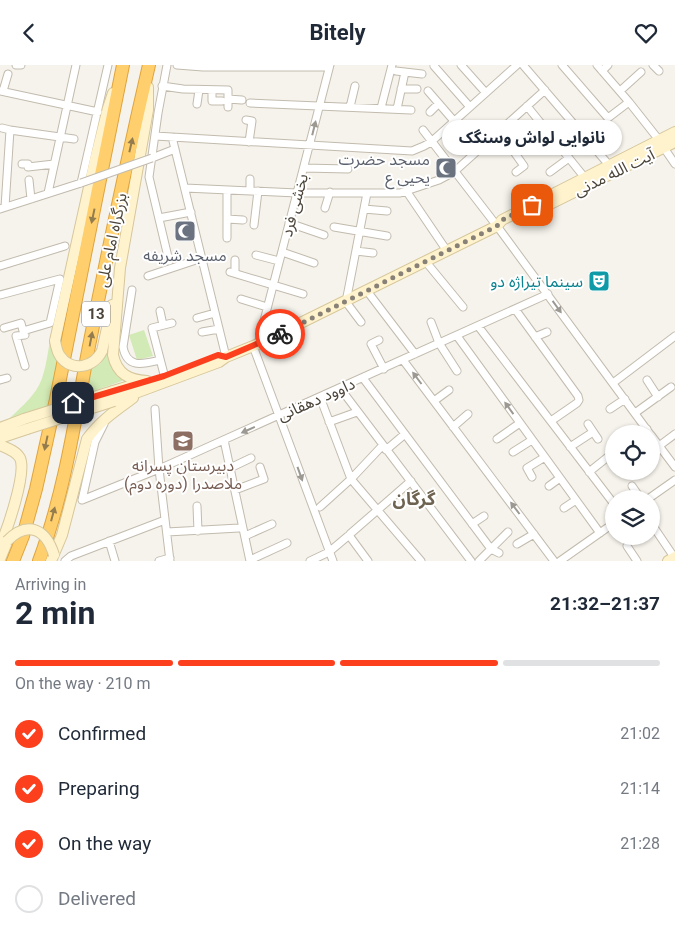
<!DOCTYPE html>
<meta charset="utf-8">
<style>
:root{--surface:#fff;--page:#f2f2f3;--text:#1f2937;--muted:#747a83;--line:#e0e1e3;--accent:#fc3f1d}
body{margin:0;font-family:Roboto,"Noto Sans Arabic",sans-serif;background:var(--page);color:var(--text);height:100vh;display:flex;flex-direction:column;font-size:19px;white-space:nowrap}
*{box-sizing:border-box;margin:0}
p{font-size:16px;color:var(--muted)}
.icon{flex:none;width:28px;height:28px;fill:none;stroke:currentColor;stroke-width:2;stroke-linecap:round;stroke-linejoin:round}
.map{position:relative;height:496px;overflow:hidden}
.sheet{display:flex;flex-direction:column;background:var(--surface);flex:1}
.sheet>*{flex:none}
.fabs{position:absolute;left:605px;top:360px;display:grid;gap:10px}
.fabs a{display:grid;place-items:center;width:55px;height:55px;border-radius:50%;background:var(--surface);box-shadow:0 1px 4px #0004;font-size:25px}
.pin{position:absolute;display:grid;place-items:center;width:42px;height:42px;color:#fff;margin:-21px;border-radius:10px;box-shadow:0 2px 8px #0006}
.courier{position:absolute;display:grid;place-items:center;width:50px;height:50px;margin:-25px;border:4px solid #fc3f1d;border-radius:50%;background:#fff;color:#222;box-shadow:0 1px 6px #0007}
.bubble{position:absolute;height:35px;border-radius:18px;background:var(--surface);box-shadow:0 1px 4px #0004;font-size:16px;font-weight:700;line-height:35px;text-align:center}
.headline em{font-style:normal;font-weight:700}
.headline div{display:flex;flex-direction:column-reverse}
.headline{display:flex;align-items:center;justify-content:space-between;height:85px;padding:0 15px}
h1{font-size:32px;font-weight:700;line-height:38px}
.bar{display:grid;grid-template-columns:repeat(4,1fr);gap:8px 5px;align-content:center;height:60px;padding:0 15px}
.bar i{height:6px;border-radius:4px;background:var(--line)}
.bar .current{background:var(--accent)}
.bar p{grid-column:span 4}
ol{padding:0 15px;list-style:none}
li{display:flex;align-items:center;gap:15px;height:55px}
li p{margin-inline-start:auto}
li .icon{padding:5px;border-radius:50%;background:var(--accent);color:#fff;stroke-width:4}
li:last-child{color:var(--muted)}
li i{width:28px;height:28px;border:2px solid var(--line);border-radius:50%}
header{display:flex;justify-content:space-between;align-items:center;height:65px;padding:0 15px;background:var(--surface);font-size:22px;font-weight:700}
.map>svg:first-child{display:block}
</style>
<header><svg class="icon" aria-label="back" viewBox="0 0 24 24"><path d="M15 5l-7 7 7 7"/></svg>Bitely<svg class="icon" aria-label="heart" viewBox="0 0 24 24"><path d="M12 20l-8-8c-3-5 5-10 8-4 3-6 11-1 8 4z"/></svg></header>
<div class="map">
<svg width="675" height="496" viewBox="0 0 675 496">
<rect width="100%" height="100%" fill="#f6f3ec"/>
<path fill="#d2eab5" d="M144 265 153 291 137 295 129 270Z
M51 271 58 296 48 342 9 354C22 341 38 329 43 310 47 298 48 284 51 271Z
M109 284 112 301 123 314 122 316 85 329 91 304 100 299Z"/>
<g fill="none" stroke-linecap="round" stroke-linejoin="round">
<g stroke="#c2bbae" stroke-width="9">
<path id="street" d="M16 0H21
M167 0 158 48 149 112 169 196
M177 0 203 2H329
M461 0 486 28
M523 0 609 100
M562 0 608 53 629 37
M597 0 629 37 659 75
M653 0 659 6
M434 1 470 42
M396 6 422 9
M602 6 608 0
M162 21 183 24 228 25V42
M401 24H417
M212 25V36H222
M0 26 98 47
M3 26 8 9
M428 26 454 56
M620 26 641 7
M228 34 242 35
M250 38 411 45
M197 39 199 25
M527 41 585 113
M350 42 355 21
M381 43 392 0
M397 44 405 7
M430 47 438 39
M246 55 252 56 249 77
M2 63 10 65
M423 65 497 161 650 369
M500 67 524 101 516 107
M155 71 412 86 424 81 431 77 517 0
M172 72 226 292
M664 83 675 99
M152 93 175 84
M22 99H28V102L54 99
M304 103 348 104
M550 107 569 93
M29 115 31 134
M185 123 297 128H400L439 115 454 107 545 25
M227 125V173
M250 126V114
M407 127 447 186
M48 128 76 0
M5 142 10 65 74 74
M325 143 330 127
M0 144 81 118 108 0
M364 144 387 146
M159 153 191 147
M227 154 243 155
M289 158 324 170
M254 160 258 126
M334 162 387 171
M356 186 373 188
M282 187 314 198
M256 190 279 196
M426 197 463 242
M0 201 65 181
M230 207 303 229
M235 208V195
M148 211 202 193
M132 225 123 282C127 304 143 299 160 295
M367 226 415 289
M0 230 60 214 50 258 23 266 21 258 4 263
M241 234 267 242
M515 244 578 331 579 335 577 338 551 356
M160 246 163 260
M197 253 215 248
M361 257 346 237 367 128
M431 257 439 278 457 306
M478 261 614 439
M24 266 25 270 16 271 25 301
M202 267 219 264
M457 271 600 468
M535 272 547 267
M379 275 371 279 384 304
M258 279 330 0
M253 281 333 496
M403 295 554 496
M363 313 491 484 499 488
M0 315 7 313
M647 315 658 332
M166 317 152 263 172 258
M613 318 675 271
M340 323 471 496
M320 332 351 414 421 496
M434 336 449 325
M155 344 159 404 170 496
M610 344 625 334
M635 348 671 322
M329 357 357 347
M588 359 598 374
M453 362 468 349
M639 369 647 364
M651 370 675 402
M497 374 520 358
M224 375 250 496
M659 381 675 369
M570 382 593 367
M386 385 405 369
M513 387 532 375
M230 403 251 393
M625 406 626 408
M589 407 614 387
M532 412 527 403 545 392
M549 421 560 413
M632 421 641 434
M235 425 264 414 260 402
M648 434 675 415
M82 435 159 404 548 229
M82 435 95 377 104 359
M197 441 198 466
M320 442 351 414 383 380
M564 443 576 435
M651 458 674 492
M472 459 484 451
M167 467 239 463
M350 469 411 416
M245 471 272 459
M351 473 368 496
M109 476 115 496
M517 479 534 469
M627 481 637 496
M250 495 287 478
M65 496 71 491 165 455
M159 496 170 493
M310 496 329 487 348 471
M479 496 508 467
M560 496 614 458"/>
</g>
<g stroke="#d6c79b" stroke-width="12">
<path id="secondary" d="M524 152 675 77
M55 276 95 95 108 43 113 28
M102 286 112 240
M147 316C129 315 117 309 113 290L120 203 148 45V22
M113 326 143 317
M114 336 219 297 226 292 258 279 497 161 502 155 675 67
M0 363 24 354
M0 373 27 364
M0 380C7 383 16 386 20 393 27 408 7 465 0 481
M0 494 7 477
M51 496 62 470 87 374C100 356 115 346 133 333
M668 496 675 492"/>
</g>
<g stroke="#e0a43c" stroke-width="14">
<path id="highway" d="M13 496 23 471 36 424 56 334 123 0
M39 496C64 429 75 356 88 286 107 190 127 95 149 0"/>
</g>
<use href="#street" stroke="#fff" stroke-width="7"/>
<use href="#secondary" stroke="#fff3cd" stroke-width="10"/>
<use href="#highway" stroke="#ffcf6e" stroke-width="12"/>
<g stroke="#c2bbae" stroke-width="9" stroke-linecap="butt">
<path id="street-bridge" d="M81 118 152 93"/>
</g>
<g stroke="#d6c79b" stroke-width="12" stroke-linecap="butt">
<path id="secondary-bridge" d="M55 276C56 281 57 287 60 291 72 308 94 302 102 286
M24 354 113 326
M27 364 114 336
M7 476C28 455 46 464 54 490"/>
</g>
<use href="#street-bridge" stroke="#fff" stroke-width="7"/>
<use href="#secondary-bridge" stroke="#fff3cd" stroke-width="10"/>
</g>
<defs><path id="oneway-solid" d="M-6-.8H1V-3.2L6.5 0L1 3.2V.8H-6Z" transform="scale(1.25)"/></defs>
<g fill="#9c9892">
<use href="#oneway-solid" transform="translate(314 63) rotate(-76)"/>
<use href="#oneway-solid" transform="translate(557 242) rotate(54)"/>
<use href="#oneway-solid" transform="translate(417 313) rotate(-127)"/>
<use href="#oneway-solid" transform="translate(509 343) rotate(-126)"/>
<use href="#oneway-solid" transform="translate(248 365) rotate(156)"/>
<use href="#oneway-solid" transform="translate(300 409) rotate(70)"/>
<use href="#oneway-solid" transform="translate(515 443) rotate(-127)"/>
</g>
<g fill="#937c4e">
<use href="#oneway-solid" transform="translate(131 80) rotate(-77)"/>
<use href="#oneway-solid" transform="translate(93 151) rotate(102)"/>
<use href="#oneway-solid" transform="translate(91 274) rotate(-79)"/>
<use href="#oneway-solid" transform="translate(46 378) rotate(102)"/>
<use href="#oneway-solid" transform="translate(53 449) rotate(-75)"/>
</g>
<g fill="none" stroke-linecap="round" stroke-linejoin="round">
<path stroke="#878178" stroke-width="5" stroke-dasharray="0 9" d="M280 269 497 161 502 155 532 140"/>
<path stroke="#fc3f1d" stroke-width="6" d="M73 338 164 311 218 290 226 292 280 269"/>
</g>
<defs>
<g id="mosque-square" transform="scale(1.125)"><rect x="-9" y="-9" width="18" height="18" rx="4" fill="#6b7280" stroke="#fff"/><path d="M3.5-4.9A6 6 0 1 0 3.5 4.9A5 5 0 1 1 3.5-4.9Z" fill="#fff"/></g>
<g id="theatre-square" transform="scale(1.125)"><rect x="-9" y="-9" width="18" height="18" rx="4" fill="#0f9aa8" stroke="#fff"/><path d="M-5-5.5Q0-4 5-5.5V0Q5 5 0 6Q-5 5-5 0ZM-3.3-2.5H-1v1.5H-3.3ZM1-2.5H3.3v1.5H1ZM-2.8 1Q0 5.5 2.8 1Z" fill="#fff"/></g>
<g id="school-square" transform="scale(1.125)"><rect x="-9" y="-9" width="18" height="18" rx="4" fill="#8d6e63" stroke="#fff"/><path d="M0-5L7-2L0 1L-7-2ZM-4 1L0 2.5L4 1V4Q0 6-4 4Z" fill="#fff"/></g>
</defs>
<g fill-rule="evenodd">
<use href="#mosque-square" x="446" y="103"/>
<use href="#mosque-square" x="185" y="166"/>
<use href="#theatre-square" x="599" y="216"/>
<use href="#school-square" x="183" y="376"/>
</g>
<g text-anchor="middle" stroke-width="4" stroke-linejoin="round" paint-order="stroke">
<rect fill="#fff" stroke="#817c74" stroke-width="1" x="82" y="236.5" width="28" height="25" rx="4"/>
<g font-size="15" font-weight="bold" fill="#4b4439">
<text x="96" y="254">13</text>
</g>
<g font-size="16" fill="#5b616d" stroke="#fff" text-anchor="end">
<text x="430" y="100">مسجد حضرت<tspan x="430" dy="18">یحیی ع</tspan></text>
<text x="185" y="196" text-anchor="middle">مسجد شریفه</text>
</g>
<g font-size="16" fill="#4b4439" stroke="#fff">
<text transform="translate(614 107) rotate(-26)" y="6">آیت الله مدنی</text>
<text transform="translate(294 140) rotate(-75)" y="6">بخشی فرد</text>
<text transform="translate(111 175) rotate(-78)" y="6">بزرگراه امام علی</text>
<text transform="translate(316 334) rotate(-24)" y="6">داوود دهقانی</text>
</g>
<g font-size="16" fill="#0d838f" stroke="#fff" text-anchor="end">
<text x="583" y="222">سینما تیراژه دو</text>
</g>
<g font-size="16" fill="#785e54" stroke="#fff">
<text x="183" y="406">دبيرستان پسرانه<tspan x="183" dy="18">ملاصدرا (دوره دوم)</tspan></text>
</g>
<g font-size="18" font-weight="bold" fill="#6e6250" stroke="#fff">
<text x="414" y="440">گرگان</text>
</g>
</g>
</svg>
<div class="fabs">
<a><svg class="icon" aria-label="locate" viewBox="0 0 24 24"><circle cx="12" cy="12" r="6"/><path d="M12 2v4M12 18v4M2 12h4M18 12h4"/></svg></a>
<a><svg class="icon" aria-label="layers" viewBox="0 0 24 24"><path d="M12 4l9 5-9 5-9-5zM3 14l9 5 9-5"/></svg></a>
</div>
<div class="pin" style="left:532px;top:140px;background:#ea580c"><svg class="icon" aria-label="bag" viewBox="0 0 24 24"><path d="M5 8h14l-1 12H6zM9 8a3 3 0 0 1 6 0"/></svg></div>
<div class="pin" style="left:73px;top:338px;background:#1f2937"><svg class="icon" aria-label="home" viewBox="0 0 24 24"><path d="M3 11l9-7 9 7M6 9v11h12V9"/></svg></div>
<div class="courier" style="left:280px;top:269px"><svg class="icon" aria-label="bike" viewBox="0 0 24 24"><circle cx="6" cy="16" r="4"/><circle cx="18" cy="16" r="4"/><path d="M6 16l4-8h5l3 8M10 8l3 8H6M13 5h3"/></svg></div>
<div class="bubble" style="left:442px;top:55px;width:180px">نانوایی لواش وسنگک</div>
</div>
<section class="sheet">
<div class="headline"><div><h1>2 min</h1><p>Arriving in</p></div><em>21:32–21:37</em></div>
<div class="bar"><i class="current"></i><i class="current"></i><i class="current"></i><i></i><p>On the way · 210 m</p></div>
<ol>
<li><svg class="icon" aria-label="check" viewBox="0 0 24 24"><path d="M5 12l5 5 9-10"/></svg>Confirmed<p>21:02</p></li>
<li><svg class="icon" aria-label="check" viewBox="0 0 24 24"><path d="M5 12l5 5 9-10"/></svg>Preparing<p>21:14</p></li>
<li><svg class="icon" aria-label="check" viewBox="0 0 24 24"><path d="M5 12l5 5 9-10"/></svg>On the way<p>21:28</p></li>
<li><i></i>Delivered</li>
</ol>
</section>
